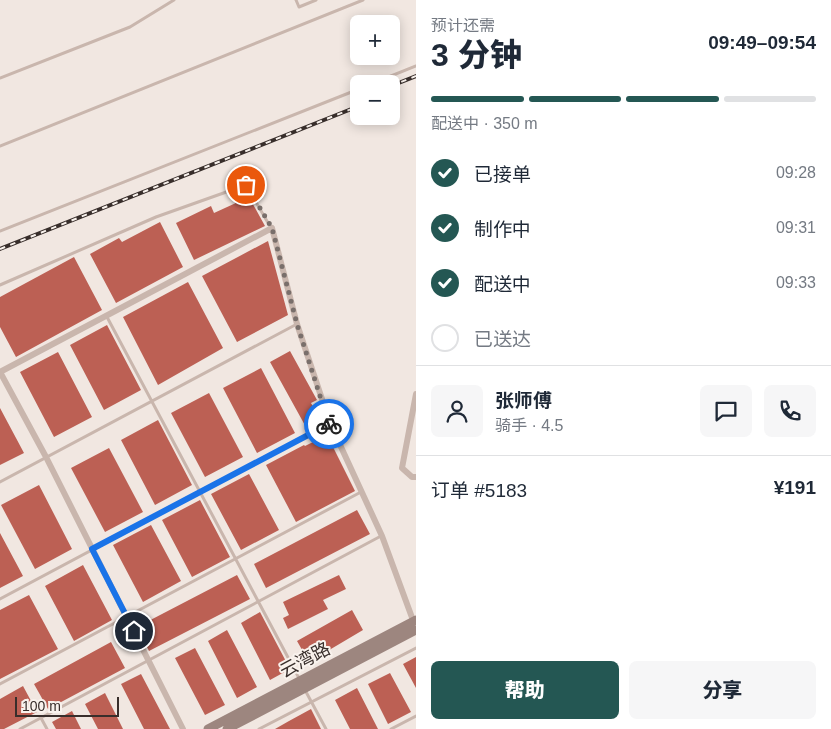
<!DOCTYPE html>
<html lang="zh">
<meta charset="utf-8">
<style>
:root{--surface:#fff;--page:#f6f6f7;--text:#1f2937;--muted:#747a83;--line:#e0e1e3;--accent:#245753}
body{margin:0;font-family:Helvetica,"Noto Sans SC",sans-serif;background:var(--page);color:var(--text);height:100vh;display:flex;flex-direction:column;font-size:19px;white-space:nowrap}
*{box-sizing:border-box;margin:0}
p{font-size:16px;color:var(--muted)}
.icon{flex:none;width:28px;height:28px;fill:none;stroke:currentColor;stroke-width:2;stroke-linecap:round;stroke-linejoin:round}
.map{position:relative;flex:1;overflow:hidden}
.drawer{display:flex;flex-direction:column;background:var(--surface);width:415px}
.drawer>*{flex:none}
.buttons{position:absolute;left:350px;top:15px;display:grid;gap:10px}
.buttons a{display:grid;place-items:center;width:50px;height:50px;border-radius:8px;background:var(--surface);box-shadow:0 2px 12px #0003;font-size:25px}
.scale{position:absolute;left:15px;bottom:12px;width:104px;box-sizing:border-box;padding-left:5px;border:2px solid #382e2b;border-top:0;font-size:14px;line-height:18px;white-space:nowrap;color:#382e2b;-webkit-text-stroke:4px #f9f2ed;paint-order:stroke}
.pin{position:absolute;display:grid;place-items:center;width:42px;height:42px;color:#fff;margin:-21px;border:2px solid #fff;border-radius:50%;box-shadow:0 1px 5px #0007}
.courier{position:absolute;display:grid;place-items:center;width:50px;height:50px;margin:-25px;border:4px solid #1a73e8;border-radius:50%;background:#fff;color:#222;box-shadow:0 1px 6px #0007}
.head em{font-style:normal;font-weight:800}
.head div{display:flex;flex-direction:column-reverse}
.head{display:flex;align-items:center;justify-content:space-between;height:85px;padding:0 15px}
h1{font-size:32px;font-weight:800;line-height:38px}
.bar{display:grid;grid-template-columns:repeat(4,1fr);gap:8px 5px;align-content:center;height:60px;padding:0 15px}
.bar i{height:6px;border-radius:4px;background:var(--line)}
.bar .active{background:var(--accent)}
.bar p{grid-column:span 4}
.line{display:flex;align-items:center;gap:12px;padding:0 15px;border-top:1px solid var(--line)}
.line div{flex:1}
.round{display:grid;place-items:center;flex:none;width:52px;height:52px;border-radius:8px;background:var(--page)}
ol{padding:0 15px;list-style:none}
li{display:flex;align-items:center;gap:15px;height:55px}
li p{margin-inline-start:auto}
li .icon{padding:5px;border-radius:50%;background:var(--accent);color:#fff;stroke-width:4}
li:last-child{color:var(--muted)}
li i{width:28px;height:28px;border:2px solid var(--line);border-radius:50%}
.cta{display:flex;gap:10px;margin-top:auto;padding:10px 15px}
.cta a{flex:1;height:58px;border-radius:8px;background:var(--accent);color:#fff;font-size:20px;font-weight:800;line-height:58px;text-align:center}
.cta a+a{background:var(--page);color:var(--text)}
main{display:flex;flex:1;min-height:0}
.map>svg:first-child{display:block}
</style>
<main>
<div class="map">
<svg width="416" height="729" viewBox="0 0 416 729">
<rect width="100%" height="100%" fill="#f1e7e1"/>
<path fill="#bc6054" d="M249 197 265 226 194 260 176 223 211 206 214 213Z
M160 222 183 267 116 303 90 254 119 238 122 242Z
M268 241 288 315 237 342 202 276Z
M74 257 102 310 16 357 0 327V297Z
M188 282 223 348 158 385 123 317Z
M107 325 141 390 104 410 70 345Z
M290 351 317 400 311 403 321 421 307 429 270 362Z
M58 352 92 417 54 437 20 372Z
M261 368 295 433 257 453 223 388Z
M209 393 243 457 205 477 171 413Z
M0 408 24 453 0 465Z
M158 420 192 485 155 505 121 440Z
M327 435 355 491 296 522 266 465 304 445 305 446Z
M109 448 143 512 105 532 71 468Z
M249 474 279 530 241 550 211 494Z
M39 485 72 549 35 569 1 505Z
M200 500 230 557 192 577 162 520Z
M357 510 370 534 266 588 254 564Z
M151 525 181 581 143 602 113 545Z
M0 533 23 576 0 588Z
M83 565 112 620 74 641 45 586Z
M237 575 250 599 149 651 137 627Z
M339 575 346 589 323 600 328 609 288 629 283 618 289 615 283 602Z
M29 595 58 649 0 679V610Z
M352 610 363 630 309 662 297 641Z
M260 612 290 669 270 680 241 623Z
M227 630 257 687 237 698 208 641Z
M111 642 125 668 48 709 34 684Z
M195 648 225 705 205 715 175 658Z
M416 657V688L403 664Z
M390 673 411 712 388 724 368 684Z
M141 674 170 729H144L121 684Z
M23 686 37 712 4 729H0V699Z
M357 688 378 729H350L335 700Z
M105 693 123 729H98L85 704Z
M311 709 321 729H275L289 721Z
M72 711 81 729H56L52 722Z"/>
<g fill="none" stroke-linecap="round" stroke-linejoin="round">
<path stroke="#c9b6ad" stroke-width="3" d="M296 0 299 7 316 0
M0 78 130 27 174 0
M371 84 416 66
M0 146 363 0
M0 231 359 89
M0 285 156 217 246 185 271 228
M107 317 300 680
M0 482 297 324
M0 599 330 423
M0 684 361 492
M305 690 326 729
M41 718 47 729
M20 729 381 536
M259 729 416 648
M391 729 416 716"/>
<path stroke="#c9b6ad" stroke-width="6" d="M0 372 272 228 297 324 330 423 382 536 414 623
M0 372 46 457 183 729
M416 394 402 468 412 477H416"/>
<path stroke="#9d867f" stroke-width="9" d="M208 729 416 620
M227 729 416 630"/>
<g stroke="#382e2b" stroke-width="4">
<path id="rail" d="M391 86 416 76
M0 249 359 106"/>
</g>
<use href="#rail" stroke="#f9f2ed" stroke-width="2" stroke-dasharray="5.5" stroke-linecap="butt"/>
</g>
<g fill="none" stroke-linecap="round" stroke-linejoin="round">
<path stroke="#796f6b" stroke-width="5" stroke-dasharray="0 9" d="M246 185 272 228 297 324 329 424"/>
<path stroke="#1a73e8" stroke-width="6" d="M134 631 92 549 329 424"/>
</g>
<g text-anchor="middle" stroke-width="4" stroke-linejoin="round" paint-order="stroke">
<g font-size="18" fill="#382e2b" stroke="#f9f2ed">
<text transform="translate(305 660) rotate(-28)" y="6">云湾路</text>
</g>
</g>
</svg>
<div class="buttons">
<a>+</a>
<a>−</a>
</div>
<div class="scale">100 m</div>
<div class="pin" style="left:246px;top:185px;background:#ea580c"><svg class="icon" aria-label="bag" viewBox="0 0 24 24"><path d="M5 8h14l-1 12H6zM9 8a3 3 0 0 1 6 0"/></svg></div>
<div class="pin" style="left:134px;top:631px;background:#1f2937"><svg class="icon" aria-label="home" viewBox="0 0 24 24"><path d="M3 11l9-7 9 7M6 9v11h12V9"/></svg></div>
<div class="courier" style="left:329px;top:424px"><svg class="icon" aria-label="bike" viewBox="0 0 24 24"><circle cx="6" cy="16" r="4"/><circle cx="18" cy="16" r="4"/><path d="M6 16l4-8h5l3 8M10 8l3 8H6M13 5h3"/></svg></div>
</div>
<section class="drawer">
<div class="head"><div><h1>3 分钟</h1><p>预计还需</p></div><em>09:49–09:54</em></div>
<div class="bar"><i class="active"></i><i class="active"></i><i class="active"></i><i></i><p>配送中 · 350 m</p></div>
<ol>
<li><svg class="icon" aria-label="check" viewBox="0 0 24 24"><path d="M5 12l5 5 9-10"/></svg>已接单<p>09:28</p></li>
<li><svg class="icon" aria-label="check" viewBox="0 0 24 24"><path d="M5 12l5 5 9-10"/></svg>制作中<p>09:31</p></li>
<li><svg class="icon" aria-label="check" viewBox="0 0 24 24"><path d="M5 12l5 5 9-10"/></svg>配送中<p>09:33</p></li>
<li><i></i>已送达</li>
</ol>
<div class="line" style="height:90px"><a class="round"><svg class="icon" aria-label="person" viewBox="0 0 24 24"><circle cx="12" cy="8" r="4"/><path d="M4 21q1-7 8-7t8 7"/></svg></a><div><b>张师傅</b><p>骑手 · 4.5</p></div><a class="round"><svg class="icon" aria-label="chat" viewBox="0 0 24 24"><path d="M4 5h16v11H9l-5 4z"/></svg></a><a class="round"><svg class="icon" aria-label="phone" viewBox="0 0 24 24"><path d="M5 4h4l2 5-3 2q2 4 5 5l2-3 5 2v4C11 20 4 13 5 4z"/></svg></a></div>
<div class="line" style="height:65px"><div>订单 #5183</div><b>¥191</b></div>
<div class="cta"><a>帮助</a><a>分享</a></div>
</section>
</main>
